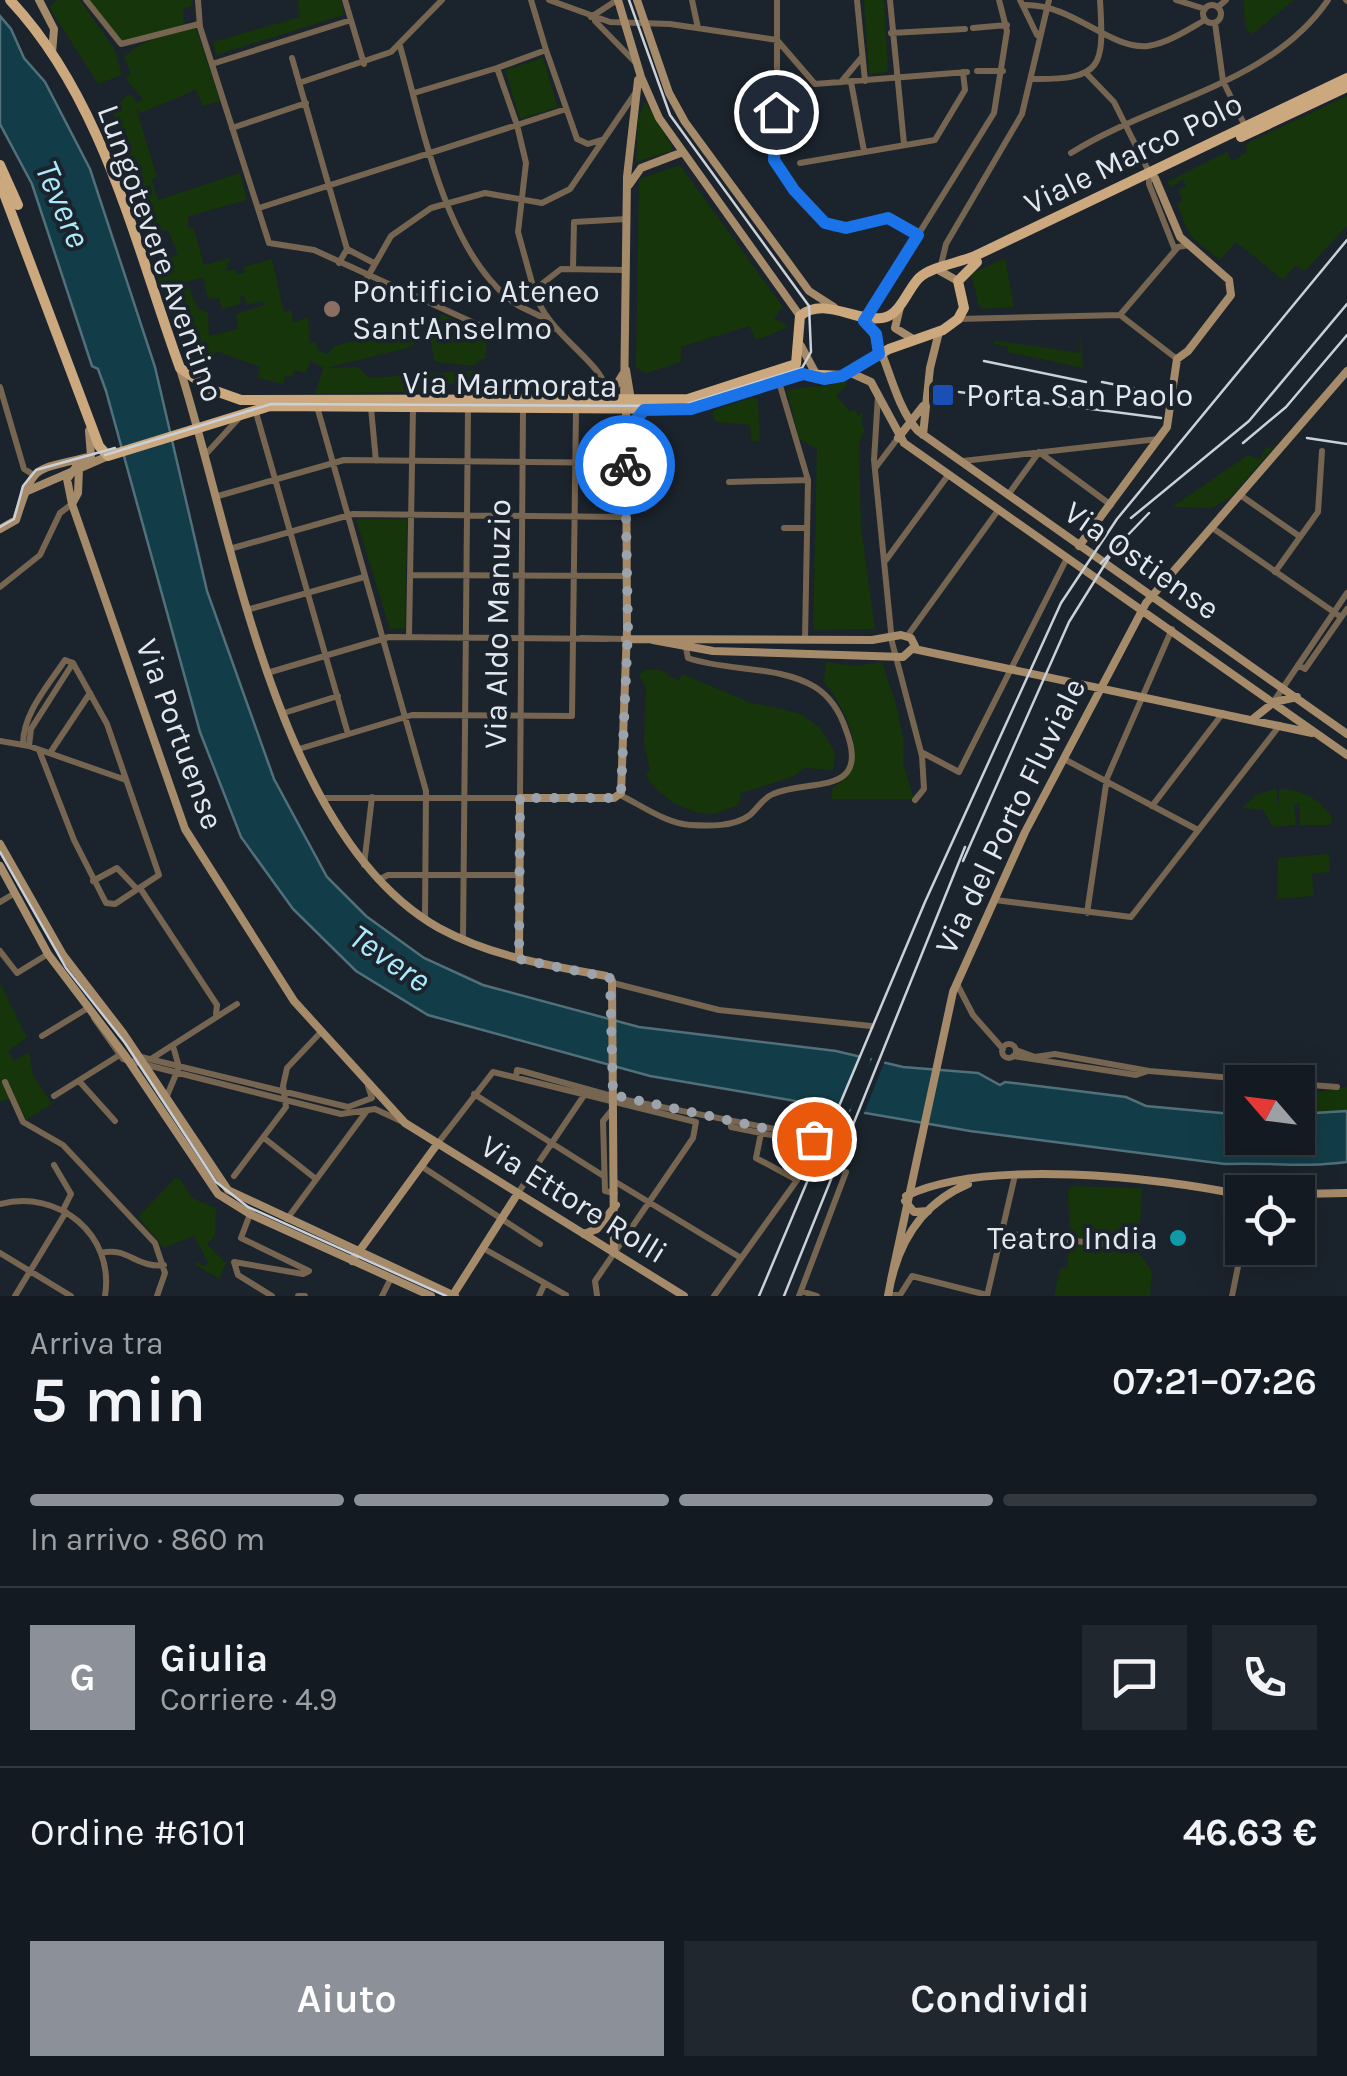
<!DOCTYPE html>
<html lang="it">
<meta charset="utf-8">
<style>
:root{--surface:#141a21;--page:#21272e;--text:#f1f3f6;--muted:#9da1a5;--line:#33383f;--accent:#8c9099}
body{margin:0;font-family:Karla,sans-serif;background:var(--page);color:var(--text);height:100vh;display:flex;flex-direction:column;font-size:38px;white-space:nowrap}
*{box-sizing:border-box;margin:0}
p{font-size:32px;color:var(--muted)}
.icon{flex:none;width:55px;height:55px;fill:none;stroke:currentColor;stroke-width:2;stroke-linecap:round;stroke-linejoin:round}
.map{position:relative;height:1296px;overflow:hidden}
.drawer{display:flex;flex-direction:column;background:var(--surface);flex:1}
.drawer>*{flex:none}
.needle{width:65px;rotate:298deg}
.tools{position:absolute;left:1225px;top:1065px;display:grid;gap:20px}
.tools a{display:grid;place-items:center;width:90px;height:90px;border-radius:0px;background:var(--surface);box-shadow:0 10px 40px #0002,0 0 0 2px var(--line);font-size:50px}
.pin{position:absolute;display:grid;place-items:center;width:85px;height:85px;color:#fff;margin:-42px;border:5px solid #fff;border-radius:50%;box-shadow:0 2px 10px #0007}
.courier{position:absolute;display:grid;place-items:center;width:100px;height:100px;margin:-50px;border:8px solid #1a73e8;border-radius:50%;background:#fff;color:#222;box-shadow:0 2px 12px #0007}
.overview em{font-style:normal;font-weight:600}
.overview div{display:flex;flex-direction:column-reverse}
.overview{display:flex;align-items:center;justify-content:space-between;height:170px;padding:0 30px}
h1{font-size:65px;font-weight:600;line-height:75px}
.bar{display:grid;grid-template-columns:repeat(4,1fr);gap:15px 10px;align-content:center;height:120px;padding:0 30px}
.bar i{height:12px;border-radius:8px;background:var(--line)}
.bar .active{background:var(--accent)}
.bar p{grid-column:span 4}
.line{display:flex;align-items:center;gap:25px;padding:0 30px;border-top:2px solid var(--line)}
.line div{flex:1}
.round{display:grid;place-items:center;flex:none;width:105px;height:105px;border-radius:0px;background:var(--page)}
.button{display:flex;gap:20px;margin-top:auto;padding:20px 30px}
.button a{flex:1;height:115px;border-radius:0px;background:var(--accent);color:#fff;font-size:40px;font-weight:600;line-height:115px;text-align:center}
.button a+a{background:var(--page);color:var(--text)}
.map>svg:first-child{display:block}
</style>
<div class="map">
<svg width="1347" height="1296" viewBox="0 0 1347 1296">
<rect width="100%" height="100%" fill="#1b232c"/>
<path fill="#16350a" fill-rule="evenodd" d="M57 0H80L115 50 122 75 98 84 49 7Z
M89 0H193L190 7 184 8 183 25 121 42Z
M298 0H341L344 15 216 55 213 42 299 17Z
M864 0H884L888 72 869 74Z
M1243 0H1294L1253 34 1246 30Z
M196 28 220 101 203 106 196 90 140 113 136 108 157 177 152 179 158 200 240 173 247 200 189 216 187 226 194 229 204 265 230 258 226 271 235 269 237 275 245 272 243 267 272 259 284 312 291 310 293 323 308 317 310 343 315 342 319 351 328 354 334 346 378 334 418 315 420 337 411 347 327 368 358 367 370 378 481 370 478 384H438L436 391 315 394 323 368 311 361 305 373 294 370 292 377 285 376 284 384 257 378 260 367 216 351 211 362 191 355 151 263 178 255 168 230 152 231 140 223 123 167 132 162 111 108 130 94 137 102 143 99 125 78 131 75 124 57C144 38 171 34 196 28ZM203 277 208 299 219 298 222 309 241 304 240 297 244 296 247 305 263 301 264 305 236 314 238 329 209 336 208 313 198 308 186 282Z
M543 58 558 107 520 119 505 70Z
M1347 96V226L1305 271 1296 265 1283 280 1236 242 1220 260 1190 236 1177 204 1183 201 1178 190 1186 186 1183 179 1170 187 1167 182 1227 152 1232 161 1247 152 1246 144Z
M645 101 672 146 671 151 636 162 638 119Z
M680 165 783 307 774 318 789 327 756 340 749 326 681 347V362L646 373 636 368 639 179Z
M1005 258 1014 307 980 309 971 274Z
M441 314 488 334 485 359H478L475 366 435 362 426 321 438 324Z
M1081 330 1083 368 1008 352V347L993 344 994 340 1080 353Z
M845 381 848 385 836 395 850 412 855 409 858 416 864 412 861 423 866 433H862L859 446 861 527 875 629 813 630 817 449 799 439 787 391C810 384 824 389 845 381Z
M754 397 758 400 760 441 751 442 750 425 715 422 712 411Z
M1275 446 1231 497 1212 508 1172 507 1248 455 1260 459 1265 448Z
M356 519H407L405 628 390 629Z
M826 662 855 666 882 662 896 704 904 742 903 763 914 799H832V788C874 762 847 711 824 682Z
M645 670H661L678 681 683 674 749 702 799 713 819 727 829 742 835 753 833 770 804 768 793 777 741 793 739 805C729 807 718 815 707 814 686 813 655 794 646 775L650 769 644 745 646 688 639 676Z
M1277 788 1279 811V789C1303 789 1320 799 1333 819L1330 825H1300V803L1294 804 1296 825 1273 827 1263 810 1242 808 1256 795Z
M1329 854 1330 872 1312 874 1314 896 1277 899 1278 858Z
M0 983 27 1038 8 1051 14 1061 29 1052 33 1075 52 1104 26 1120 15 1097 0 1102Z
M1347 1087V1111L1298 1114V1096Z
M175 1178 181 1180 192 1198 216 1208 215 1236 207 1244 226 1263 219 1279 196 1265V1261L204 1266 208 1263 194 1236 164 1248 138 1217Z
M1073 1186 1142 1188 1139 1246 1070 1240 1068 1189Z
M1069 1243 1138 1252 1152 1271 1150 1296H1054L1060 1269 1067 1267Z"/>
<path fill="#123d48" stroke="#51707a" stroke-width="2.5" d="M0 16 11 29 24 58 45 82 90 169 155 367 207 591 274 779 327 877 366 916 424 958 483 985 639 1027 836 1051 903 1067 978 1073 1000 1085 1005 1082 1126 1097 1146 1106 1242 1115V1138H1298V1114L1347 1111V1162C1304 1168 1267 1162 1225 1164L970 1131 650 1076 428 1015 356 971 293 909 241 837 200 732 106 391 98 369 92 366 32 184 0 124Z"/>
<path fill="#1b232c" d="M861 1052 872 1054 866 1071 874 1055 886 1058 862 1118 849 1115 855 1099 847 1115 836 1113Z"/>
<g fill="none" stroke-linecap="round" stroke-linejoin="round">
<path stroke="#766551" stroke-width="6" d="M86 0 121 44 199 24
M198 0 200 27 269 243 314 250 483 327 553 329
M345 0 364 64
M531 0 546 50
M549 0 610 22 670 24 777 40 815 84 967 72
M692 0 698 28
M777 0V97L771 146 775 162 793 190 827 224 849 228 888 218 918 235
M857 0 865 81
M890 0 904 144
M1020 0 1037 35
M1176 0 1205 9
M1346 0 1347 1
M1203 14a9 9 0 1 1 18 0a9 9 0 1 1-18 0Z
M1023 5C1073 3 1109 50 1148 46 1168 43 1187 30 1205 20
M1218 7 1226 0
M591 17 617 0
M595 21 635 62
M1215 23 1223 81 1245 126
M973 28 1007 25
M891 33 965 29
M400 46C423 126 446 258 519 306
M292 58 347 249
M212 64 351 20
M977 71H1003
M1087 74 1114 102 1150 174
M1032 79C1104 80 1104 66 1100 0
M841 82 862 57
M851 82 864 151
M299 83 391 52 442 0
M414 93 497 68
M566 109 517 125 497 68 546 50 577 139 588 144 601 140
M232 128 306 103
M1071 153C1155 100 1270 85 1328 0
M800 163 935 140 965 90 963 72
M1149 173V184L1175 250
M259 208 517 125 526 163 518 232 534 290 561 269 626 270
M339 263 347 249 374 263
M573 268 574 222 627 219
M940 269 946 244 1022 114 1049 0
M367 278 391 236 431 208 485 193 542 203 570 189 636 92
M1120 315 1178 247 1189 245
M1120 315 1177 359
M544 318 519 306 534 290C547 338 608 362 608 398
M959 319 1120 315
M865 320 994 113 1007 31 999 0
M779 382 808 480 805 640
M0 387 24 469 34 475
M878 396 874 460 892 642 922 756 924 789 915 800
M316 403 426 791 425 919
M371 408 376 461
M255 409 348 734
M206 454 239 418
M963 461 1158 439
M876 467 898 438
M729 482 808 480
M1008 495 1039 452 1111 505
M218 496 344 460 625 463
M1243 497 1299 536
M784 528H807
M1214 529 1341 617
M233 548 353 514 625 517
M886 560 949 474
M1275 572 1318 512 1322 451
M410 575 625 576
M0 587 40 555 60 513 72 504
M250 609 364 577
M908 635 999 509
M409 637 413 408
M581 638 625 639
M1298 665 1305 669 1347 609
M267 673 389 637 607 639
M1274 701 1347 593
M284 713 338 696
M0 741 29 746 126 780
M23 744C23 713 48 686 65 660L73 663
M29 746 31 729 73 663
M299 749 412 715 572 716 576 409
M39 750 74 840 106 903 115 904 159 875 107 724 73 663
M50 753 90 693
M923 753 959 772 1067 558
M1064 759 1198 830
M620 795C641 805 667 824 690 825 709 826 734 827 750 815 758 808 763 798 773 794 807 778 872 798 846 730 840 712 831 697 815 687 779 665 728 672 688 658L686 648
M322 798H520L523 409
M1152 806 1223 713
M364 865 372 797
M378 880 388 875H520
M93 881 117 868 137 889
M140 888 217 1005 216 1014
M995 900 1131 917 1280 725
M0 902 15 893
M1087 913 1107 778 1172 629
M463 940 468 408
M0 951 17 973 48 954
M613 983 719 1010 871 1026
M957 984 973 1015 1003 1049
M94 1018 123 1059 341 1114 375 1109 403 1122
M42 1036 88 1008
M1002 1051a7 7 0 1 1 14 0a7 7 0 1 1-14 0Z
M1016 1050 1035 1057 1055 1054 1149 1071 1281 1082
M1013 1056 1136 1075 1148 1071
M141 1057 348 1107 372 1098 368 1086
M151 1059 237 1004
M516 1077 517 1070 522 1071 626 1100 810 1136 815 1144
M79 1081 115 1121
M5 1082 23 1122 63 1145 155 1243 165 1273 157 1296
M1298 1084 1337 1087
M474 1094 602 1175
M54 1096 118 1056
M166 1098 179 1067 173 1046
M612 1110 603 1121 605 1191 615 1193
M730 1120 731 1127 815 1144
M761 1133 756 1158 797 1180
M264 1138 316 1179
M438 1143 493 1072 696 1122 693 1138 595 1281 597 1295
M54 1165 71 1194 63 1210
M421 1166 540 1244
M234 1176 286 1107 283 1086 287 1068 321 1032
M614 1181 741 1258
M518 1193 587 1091
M0 1204C58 1189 115 1234 105 1296
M250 1214 241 1238 309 1271 303 1274 234 1262 238 1275 272 1296
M287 1219 366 1112
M1002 1233 1139 1248
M488 1251 566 1295
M0 1253 71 1296
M101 1253C127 1246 138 1269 164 1265
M801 1291 817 1296
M888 1295H900L912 1276 987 1295
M15 1296 66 1212
M298 1296H305
M382 1296 391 1278
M539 1296 544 1285
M714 1296 800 1176 815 1144
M799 1296 846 1172
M987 1296 1015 1175
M1232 1296 1242 1247"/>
<path stroke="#a68b6a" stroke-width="8" d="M39 0 54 29 52 53
M618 0 641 77 659 118 800 316
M637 0 669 93 685 122 809 291 834 307
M629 185 641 168 683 152
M940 271 958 281
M900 307 895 328 913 339
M864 321C885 341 891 402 918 431L1347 734
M801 346 817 376
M180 369C233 535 277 837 439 928 492 957 548 965 606 976L612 981 614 1253
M626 370 631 400
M851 373 871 382 904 443 1347 755
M608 398 623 374
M624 404 627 177 638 80
M626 434 644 410
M923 435 930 368 939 332
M898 438 923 406
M82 459 67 479 72 504 185 829 294 1001 405 1123 684 1296
M25 492 108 456
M72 504 78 493 79 468
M0 529 16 520C35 461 32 472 91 456L89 431
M1079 546 1167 427 1177 359 1188 351 1231 295 1229 280 1180 237 1155 178
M625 639 872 640 901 635 911 638 915 646 903 657 713 651 653 640
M914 649 1312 733
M1254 718 1274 702 1297 697
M0 844 63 955 123 1033 228 1190 455 1296
M0 866 48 954 126 1057 218 1194 250 1214 431 1296
M519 959 520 798H614L621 793 627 629 626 414
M1298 1194 1347 1193
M906 1196C984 1158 1158 1177 1242 1195
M905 1201 914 1212 928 1211
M584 1234 597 1229 616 1205
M352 1261 438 1143
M891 1280 953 992 1025 832 1146 603 1347 371
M453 1295 518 1193
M888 1296C896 1246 920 1204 968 1184"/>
<path stroke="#cba87e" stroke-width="10" d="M10 0C103 99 135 244 180 368L210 389 241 400 688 399 796 364 800 316C824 296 855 322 882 318 900 316 907 290 919 278 932 266 960 263 977 255L1347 78
M1241 137 1347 87
M0 165 18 205
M0 183 99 446 108 456 270 406 691 409 801 374 842 376 889 349 943 330 958 319 964 308 958 281 977 262"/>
<path stroke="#cad0d7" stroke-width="2.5" d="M105 455 271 404 681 406 802 368 811 352 809 306 670 115 629 0
M0 527 14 519 23 486 36 470 115 448
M0 852 66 968 125 1043 216 1182 248 1207 446 1296"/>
<path stroke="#cad0d7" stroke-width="2.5" d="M984 361 1086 382
M1102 382 1137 389
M959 392 1161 418
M1307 438 1347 444
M1243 443 1286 407 1347 335
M1131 518 1249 421 1347 304
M1101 563 1149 513
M963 861 1069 622 1110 556
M759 1296 925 902 1061 603 1117 519 1347 240
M784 1296 965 847"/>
</g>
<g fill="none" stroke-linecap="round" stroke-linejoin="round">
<path stroke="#9da3ab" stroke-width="10" stroke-dasharray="0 18" d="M625 465 628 629 621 792 614 798H520L519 959 610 978 613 1095 814 1139"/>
<path stroke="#1a73e8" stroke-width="12" d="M625 465 628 430 644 410 691 409 803 374 824 379 842 376 879 354 876 334 864 321 918 235 888 218 846 228 825 223 794 190 774 160 776 112"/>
</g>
<circle fill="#8d6e63" stroke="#1b232c" stroke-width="4" cx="332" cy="309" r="10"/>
<rect fill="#1a4fb4" stroke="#1b232c" stroke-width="4" x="931" y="383" width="24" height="24" rx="5"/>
<circle fill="#0f9aa8" stroke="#1b232c" stroke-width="4" cx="1178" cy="1238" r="10"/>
<g text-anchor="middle" stroke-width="8" stroke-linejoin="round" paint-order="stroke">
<g font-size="32" fill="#e3e8ef" stroke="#1b232c">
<text transform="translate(1133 153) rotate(-26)" y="11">Viale Marco Polo</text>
<text transform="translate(161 253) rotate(70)" y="11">Lungotevere Aventino</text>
<text transform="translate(510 384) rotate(1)" y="11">Via Marmorata</text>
<text transform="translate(1142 560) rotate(35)" y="11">Via Ostiense</text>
<text transform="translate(497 624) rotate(-89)" y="11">Via Aldo Manuzio</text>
<text transform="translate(180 734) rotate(70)" y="11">Via Portuense</text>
<text transform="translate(1010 816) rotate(-64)" y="11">Via del Porto Fluviale</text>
<text transform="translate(574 1199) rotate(32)" y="11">Via Ettore Rolli</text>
</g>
<g font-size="32" fill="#e3e8ef" stroke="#1b232c" text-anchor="start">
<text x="352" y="302">Pontificio Ateneo<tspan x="352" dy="37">Sant'Anselmo</tspan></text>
<text x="966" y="406">Porta San Paolo</text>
<text x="1158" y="1249" text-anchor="end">Teatro India</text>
</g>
<g font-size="35" font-style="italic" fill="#abeafb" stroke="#1b232c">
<text transform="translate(63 204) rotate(67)" y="12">Tevere</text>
<text transform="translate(390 958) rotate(35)" y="12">Tevere</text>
</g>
</g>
</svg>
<div class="tools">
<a><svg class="needle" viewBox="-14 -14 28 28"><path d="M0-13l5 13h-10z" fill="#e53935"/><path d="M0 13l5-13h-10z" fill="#9da1a5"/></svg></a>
<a><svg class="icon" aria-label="locate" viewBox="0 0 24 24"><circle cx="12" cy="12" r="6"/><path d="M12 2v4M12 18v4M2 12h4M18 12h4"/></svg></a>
</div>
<div class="pin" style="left:814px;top:1139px;background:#ea580c"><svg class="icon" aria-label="bag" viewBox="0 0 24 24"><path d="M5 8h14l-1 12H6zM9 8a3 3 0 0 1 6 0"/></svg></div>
<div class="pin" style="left:776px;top:112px;background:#1f2937"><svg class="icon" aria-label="home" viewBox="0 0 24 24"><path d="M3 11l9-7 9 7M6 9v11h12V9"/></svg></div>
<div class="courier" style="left:625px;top:465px"><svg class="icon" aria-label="bike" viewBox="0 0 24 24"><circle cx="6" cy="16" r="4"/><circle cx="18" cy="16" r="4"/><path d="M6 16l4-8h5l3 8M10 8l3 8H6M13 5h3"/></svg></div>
</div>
<section class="drawer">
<div class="overview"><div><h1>5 min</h1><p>Arriva tra</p></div><em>07:21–07:26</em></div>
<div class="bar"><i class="active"></i><i class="active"></i><i class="active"></i><i></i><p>In arrivo · 860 m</p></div>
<div class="line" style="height:180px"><b class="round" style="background:var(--accent);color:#fff">G</b><div><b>Giulia</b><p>Corriere · 4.9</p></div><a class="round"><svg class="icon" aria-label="chat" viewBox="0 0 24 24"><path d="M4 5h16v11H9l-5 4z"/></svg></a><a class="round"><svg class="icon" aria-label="phone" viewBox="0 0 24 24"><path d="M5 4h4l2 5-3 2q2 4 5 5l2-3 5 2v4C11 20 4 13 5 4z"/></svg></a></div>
<div class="line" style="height:130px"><div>Ordine #6101</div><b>46.63 €</b></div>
<div class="button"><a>Aiuto</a><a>Condividi</a></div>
</section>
